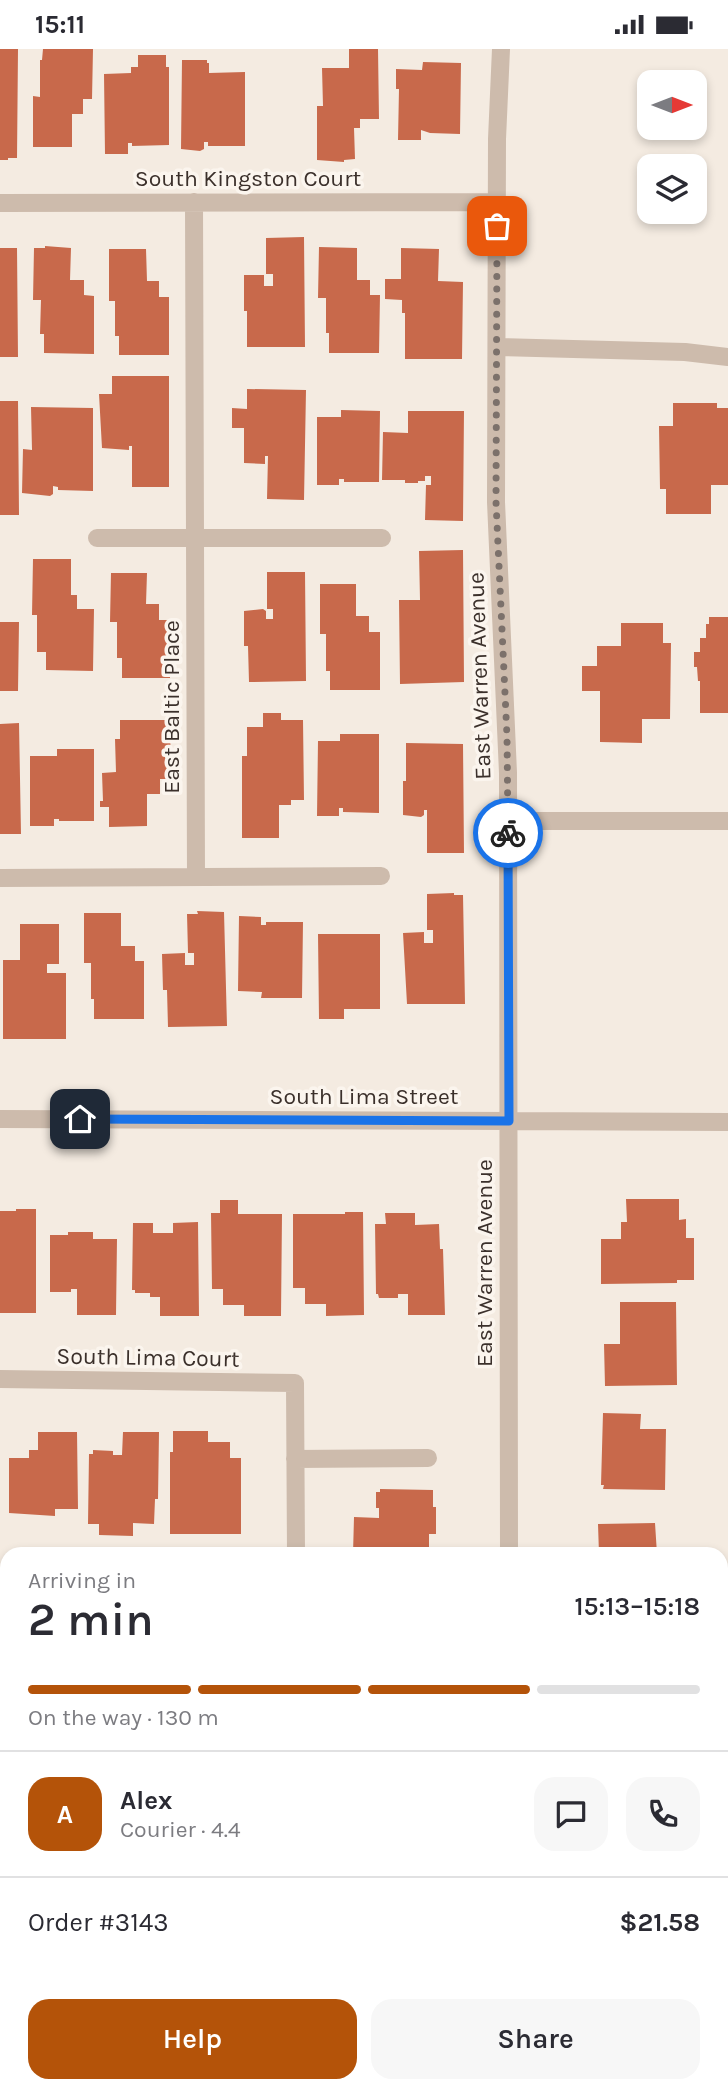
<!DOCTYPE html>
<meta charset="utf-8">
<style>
:root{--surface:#fff;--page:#f7f7f7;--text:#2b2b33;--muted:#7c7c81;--line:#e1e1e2;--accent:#b45309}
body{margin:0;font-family:Karla,sans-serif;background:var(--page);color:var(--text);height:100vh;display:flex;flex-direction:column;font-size:26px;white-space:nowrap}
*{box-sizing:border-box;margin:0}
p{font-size:23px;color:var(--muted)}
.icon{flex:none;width:38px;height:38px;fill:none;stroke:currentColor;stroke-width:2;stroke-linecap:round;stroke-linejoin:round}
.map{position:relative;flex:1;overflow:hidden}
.details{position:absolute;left:0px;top:1498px;width:728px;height:546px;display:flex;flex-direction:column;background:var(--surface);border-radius:21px 21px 0 0;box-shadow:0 4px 10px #0003}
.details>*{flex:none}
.needle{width:46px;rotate:90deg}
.buttons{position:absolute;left:637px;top:21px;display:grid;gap:14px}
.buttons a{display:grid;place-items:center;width:70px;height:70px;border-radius:14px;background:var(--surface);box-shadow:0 4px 10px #0003;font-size:35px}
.pin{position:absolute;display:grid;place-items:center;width:60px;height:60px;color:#fff;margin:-30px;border-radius:14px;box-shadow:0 4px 10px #0006}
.courier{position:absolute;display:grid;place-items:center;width:70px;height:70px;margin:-35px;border:5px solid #1a73e8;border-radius:50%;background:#fff;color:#222;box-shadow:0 2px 9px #0007}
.head em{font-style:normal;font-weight:600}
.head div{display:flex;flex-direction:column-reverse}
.head{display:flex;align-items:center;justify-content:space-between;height:119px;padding:0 28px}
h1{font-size:46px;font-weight:600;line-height:52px}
.bar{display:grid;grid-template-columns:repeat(4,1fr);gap:10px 7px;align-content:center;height:84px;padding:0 28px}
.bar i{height:9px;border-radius:5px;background:var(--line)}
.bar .active{background:var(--accent)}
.bar p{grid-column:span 4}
.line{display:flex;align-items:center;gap:18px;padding:0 28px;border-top:2px solid var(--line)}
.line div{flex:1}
.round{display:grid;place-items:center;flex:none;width:74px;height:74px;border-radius:21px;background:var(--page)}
.primary-button{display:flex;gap:14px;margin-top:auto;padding:14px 28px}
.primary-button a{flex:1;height:80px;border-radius:21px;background:var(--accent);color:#fff;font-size:28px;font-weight:600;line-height:80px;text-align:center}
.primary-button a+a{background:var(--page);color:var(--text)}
.status{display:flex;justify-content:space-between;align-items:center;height:49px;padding:0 35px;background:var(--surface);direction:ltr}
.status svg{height:19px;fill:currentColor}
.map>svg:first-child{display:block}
</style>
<div class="status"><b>15:11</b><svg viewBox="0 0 49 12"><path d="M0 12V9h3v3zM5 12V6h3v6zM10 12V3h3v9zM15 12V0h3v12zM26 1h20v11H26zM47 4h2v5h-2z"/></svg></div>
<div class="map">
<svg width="728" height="2044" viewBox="0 0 728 2044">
<rect width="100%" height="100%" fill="#f4ebe1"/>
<path fill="#c8694b" d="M0 0H18L17 109H8V111H0Z
M43 0H93L92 50H83V65H72V98H33V47L40 48V11H42Z
M349 0H378L379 70H360V79H354L355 110 344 111V113L317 111V57H323L322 19H349Z
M138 6H166V18H169V96L132 97V94H128V105H105L104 25 131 24V18H138Z
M182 11H207V14H209V24L245 23V97H208V93H204V100L200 102 181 100Z
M423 13 461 14 460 85 430 84 421 81V91H398L399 40H396V20L422 21Z
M304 188 305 298H247V262H244V226H264V237H273V225H266V189Z
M45 197 71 199 70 231H84V246L94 247V305L44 304V285H40L41 251H33L34 199H45Z
M319 198 357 199V231H370V246H380L379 304H329V284H326V249H318Z
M0 199H17L18 308H0Z
M401 199 439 200 438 232 463 233 462 310H405V264H402V251L385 250V230H401Z
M109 200H146L147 232H159V248H169V306H119V287H115V252H109Z
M112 327H169V438H132V397H129V401L102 399 99 345H112Z
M247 340 306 341 304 451 267 450 268 407H265V415L244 414V379H232V359L247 360Z
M0 352H18L19 466H0Z
M673 354H717V359H728V436H711V465H666V440H660L659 377H673Z
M31 358 93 359V442L58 441V438L53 437V445L50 447 22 444 23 400 32 401Z
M341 361 380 362 379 433H344V430H339V436H317V368H341Z
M408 362H464L463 472 425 471 426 436H431V427H425V432H418V434H405V431H382L383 383 408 384Z
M463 501 464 633 400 635 399 551H420L419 502Z
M33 510H71V546H77V560H94L93 622 46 621V603H37V566H32Z
M267 523H305L306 632 249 633 248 597H244V562L263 560 266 562V570H273V560H267Z
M111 524H147L146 555H159V571H170V629H122V609H117V573H110Z
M320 535H356V567H369V583H380V641H330V622H326V585H320Z
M709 568H728V664H700V632H698L697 618H694V603H700V589H706V575H709Z
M0 573H19L18 642H0Z
M621 574H663V594H671L670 670H642V694L600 693V642H582V617H597V597H621Z
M263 664H281V671H303L304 751H291V756H279V789H242V707H247V678H263Z
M120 671H170L171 730H160V745H147V777L109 778V758H100V752H103L102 724 116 723 115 690H120Z
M19 674 21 785H0V675Z
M340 685H379V764L343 763V759H339V767H317L318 692H340Z
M406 694 463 695 464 804H427V761H424V766L421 768 403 766V732H406Z
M57 700H94V772H59V770H54V777H30V707H57Z
M454 844V846H463L465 955H407L403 884 424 883V894H433V881H427V845Z
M197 862 224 863 227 977 168 978 167 941H163L162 905 185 904V916H194V904H188L187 865H198Z
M84 864H121V897H135V912H144V970H94V950H91V914H84Z
M239 867 261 868V876H266V873H303L302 949H261L262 943 238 942Z
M20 875H59V915H47V924H66V990H3V911H20Z
M318 885H380V960H344V970H319Z
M626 1150H679V1171L686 1170V1189H694V1231H677V1234L601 1235V1190H621V1173H627Z
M220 1151H238V1165H282L281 1267H244V1256H223V1240H212L211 1164H220Z
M16 1160H36V1264H0V1162H16Z
M345 1163H363L364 1266 326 1267V1255H305V1239H293V1165H345Z
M385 1164H415V1176L439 1175 440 1200H443L445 1266H408V1245H398V1249H379L378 1245H376L375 1175H386Z
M198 1173 199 1267H160V1248H150V1244H135V1241H132L133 1174H153V1184H173V1174Z
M68 1183H93V1190H117L116 1266H77V1240H71V1243H50V1186H68Z
M620 1253H676L677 1336 605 1337 604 1295H620Z
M603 1364 641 1365 640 1380H666L665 1441 603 1440 604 1436H601Z
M173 1382H208V1393H230V1409H241V1485H170V1403H173Z
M38 1383H77L78 1460H55V1467L9 1464V1409H29V1401H38Z
M123 1383H159L158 1450H155L154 1475 133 1474V1487L99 1486V1475H88L89 1405H93V1401L113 1402V1406H122Z
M380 1440 433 1441V1458H436V1485H429V1505H353L354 1468 379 1469V1459H376V1443H380Z
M655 1474 657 1505H599L598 1475Z
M3 1916H7V1969H3Z
M721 2022H727L728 2025V2044H669V2037H721Z
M312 2037H394V2044H331V2042H323V2040H312Z
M598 2037H642V2044H598Z"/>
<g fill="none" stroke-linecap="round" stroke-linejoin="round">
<path stroke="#cdbbac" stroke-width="18" d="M501 0 497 90 496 453 508 724 509 1505
M194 153 196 827
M0 154 497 153
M497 298 685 303 728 308
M97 489H382
M508 772H728
M0 829 381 827
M0 1070 728 1073
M0 1330 295 1334 296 1505
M295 1410 428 1409
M0 1689H7
M721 1949H728
M252 2044 254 2037
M478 2044 480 2037"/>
</g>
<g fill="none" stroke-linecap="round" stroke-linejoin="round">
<path stroke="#7c716b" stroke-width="7" stroke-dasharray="0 12.6" d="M497 177 496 453 507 687 508 784"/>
<path stroke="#1a73e8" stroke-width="9" d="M80 1070 509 1072 508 784"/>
</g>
<g text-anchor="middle" stroke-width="7" stroke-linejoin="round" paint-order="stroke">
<g font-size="23" fill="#3b302b" stroke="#fbf5ee">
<text x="248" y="137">South Kingston Court</text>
<text transform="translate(479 627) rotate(-92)" y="8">East Warren Avenue</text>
<text transform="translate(171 658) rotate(-90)" y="8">East Baltic Place</text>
<text x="364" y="1055">South Lima Street</text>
<text transform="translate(484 1214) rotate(-90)" y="8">East Warren Avenue</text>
<text transform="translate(148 1308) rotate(1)" y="8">South Lima Court</text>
</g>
</g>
</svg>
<div class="buttons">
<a><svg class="needle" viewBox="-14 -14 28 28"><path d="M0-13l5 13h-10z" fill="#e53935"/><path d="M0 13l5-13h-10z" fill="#7c7c81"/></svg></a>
<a><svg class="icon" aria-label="layers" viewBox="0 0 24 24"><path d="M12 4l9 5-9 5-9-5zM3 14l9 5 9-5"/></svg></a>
</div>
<div class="pin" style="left:497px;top:177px;background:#ea580c"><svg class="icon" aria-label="bag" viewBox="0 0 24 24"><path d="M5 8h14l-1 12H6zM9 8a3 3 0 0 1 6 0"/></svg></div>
<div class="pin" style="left:80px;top:1070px;background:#1f2937"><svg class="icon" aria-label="home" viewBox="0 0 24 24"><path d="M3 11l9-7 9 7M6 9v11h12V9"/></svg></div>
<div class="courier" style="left:508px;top:784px"><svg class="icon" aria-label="bike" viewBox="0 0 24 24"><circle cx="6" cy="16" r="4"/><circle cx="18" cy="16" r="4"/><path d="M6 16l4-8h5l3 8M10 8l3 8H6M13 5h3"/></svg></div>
<section class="details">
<div class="head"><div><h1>2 min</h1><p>Arriving in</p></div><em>15:13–15:18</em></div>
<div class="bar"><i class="active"></i><i class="active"></i><i class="active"></i><i></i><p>On the way · 130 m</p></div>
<div class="line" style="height:126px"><b class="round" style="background:var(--accent);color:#fff">A</b><div><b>Alex</b><p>Courier · 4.4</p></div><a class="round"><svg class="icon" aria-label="chat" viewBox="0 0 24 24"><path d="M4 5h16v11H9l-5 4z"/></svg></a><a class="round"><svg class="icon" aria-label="phone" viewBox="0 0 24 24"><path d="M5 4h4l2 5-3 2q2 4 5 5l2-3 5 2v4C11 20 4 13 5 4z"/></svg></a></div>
<div class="line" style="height:91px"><div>Order #3143</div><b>$21.58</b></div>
<div class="primary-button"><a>Help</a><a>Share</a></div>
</section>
</div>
